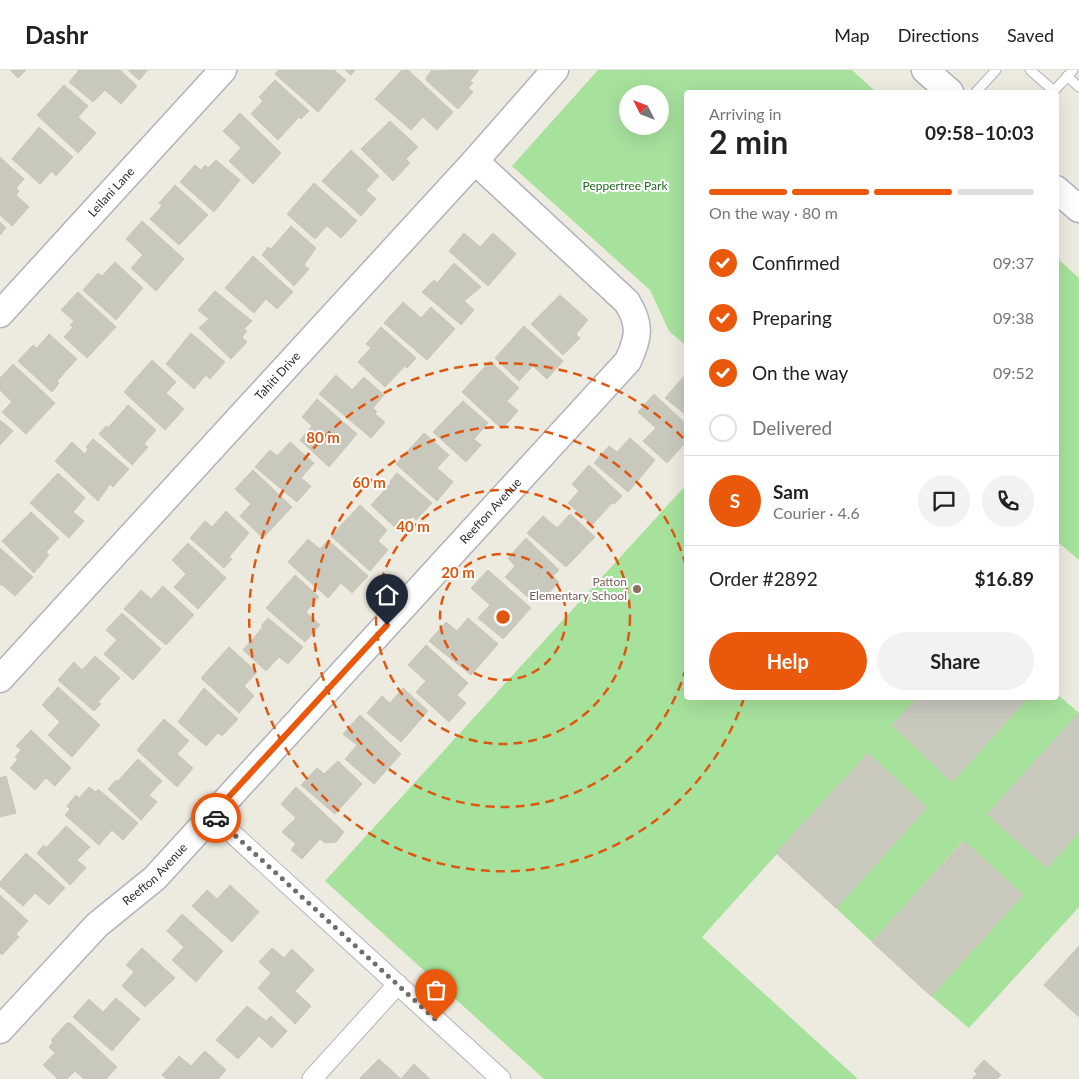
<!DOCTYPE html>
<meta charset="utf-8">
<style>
:root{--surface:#fff;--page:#f2f2f2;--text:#222;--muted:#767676;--line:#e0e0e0;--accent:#ea580c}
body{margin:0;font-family:Lato,sans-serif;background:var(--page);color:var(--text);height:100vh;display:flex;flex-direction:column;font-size:19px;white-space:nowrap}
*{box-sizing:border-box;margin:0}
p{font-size:16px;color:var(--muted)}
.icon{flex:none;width:28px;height:28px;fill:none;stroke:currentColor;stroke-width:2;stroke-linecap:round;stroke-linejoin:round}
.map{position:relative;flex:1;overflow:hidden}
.drawer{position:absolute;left:684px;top:20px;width:375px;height:610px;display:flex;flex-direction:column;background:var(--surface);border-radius:5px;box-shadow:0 5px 20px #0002}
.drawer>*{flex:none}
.needle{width:32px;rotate:312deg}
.fabs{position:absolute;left:619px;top:15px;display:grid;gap:10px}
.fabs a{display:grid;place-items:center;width:50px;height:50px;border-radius:50%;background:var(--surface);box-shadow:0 5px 20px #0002;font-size:25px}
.pin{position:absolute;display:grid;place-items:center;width:42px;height:42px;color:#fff;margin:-51px -21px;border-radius:50% 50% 50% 0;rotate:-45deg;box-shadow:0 0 5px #0007}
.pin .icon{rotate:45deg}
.courier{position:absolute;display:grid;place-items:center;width:50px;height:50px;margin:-25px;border:4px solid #ea580c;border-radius:50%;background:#fff;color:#222;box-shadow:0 1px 6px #0007}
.head em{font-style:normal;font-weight:700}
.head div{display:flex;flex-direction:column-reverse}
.head{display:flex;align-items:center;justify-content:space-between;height:85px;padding:0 25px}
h1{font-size:32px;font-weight:700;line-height:38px}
.bar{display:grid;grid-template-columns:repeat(4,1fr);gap:8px 5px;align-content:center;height:60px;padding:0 25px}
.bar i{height:6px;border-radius:4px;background:var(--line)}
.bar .selected{background:var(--accent)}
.bar p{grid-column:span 4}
.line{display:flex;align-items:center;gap:12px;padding:0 25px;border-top:1px solid var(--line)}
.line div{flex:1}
.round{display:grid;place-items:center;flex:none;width:52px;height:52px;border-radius:26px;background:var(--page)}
ol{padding:0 25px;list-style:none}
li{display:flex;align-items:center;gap:15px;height:55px}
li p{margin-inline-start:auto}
li .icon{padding:5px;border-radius:50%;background:var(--accent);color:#fff;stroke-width:4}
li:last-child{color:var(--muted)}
li i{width:28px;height:28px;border:2px solid var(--line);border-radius:50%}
.primary-button{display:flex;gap:10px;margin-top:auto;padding:10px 25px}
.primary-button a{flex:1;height:58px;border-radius:30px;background:var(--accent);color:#fff;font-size:20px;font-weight:700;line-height:58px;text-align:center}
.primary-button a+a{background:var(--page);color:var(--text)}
header{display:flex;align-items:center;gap:30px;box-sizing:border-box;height:70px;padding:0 25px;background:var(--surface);border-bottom:1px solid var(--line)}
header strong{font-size:24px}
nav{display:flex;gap:28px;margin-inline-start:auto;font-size:18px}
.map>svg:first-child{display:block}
</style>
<header>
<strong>Dashr</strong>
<nav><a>Map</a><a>Directions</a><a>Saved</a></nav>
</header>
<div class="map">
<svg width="1079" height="1009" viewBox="0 0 1079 1009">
<rect width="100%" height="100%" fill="#edeadf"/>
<path fill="#a7e29d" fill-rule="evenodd" d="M598 0H852L876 22H686V276L669 261 650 220 512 96ZM628 24H660V56H628Z
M1056 187 1079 208V490L1059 473 1056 475Z
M686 415V628H918L893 656 952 712 1028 628H1056V623L1079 643 1047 797 1079 762V837L969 958 931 926 1023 825 963 771 872 872 836 838 927 738 868 683 702 867 858 1009H544L325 811Z"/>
<path fill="#c9c8bd" stroke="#c9c6b8" d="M10 0H26L18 8Z
M79 0H120L137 16 121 34 105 20 93 32 69 12Z
M128 0H148L139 10Z
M279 0H334L346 10 318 42 275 4Z
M345 0H355L351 5Z
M402 0H408L453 42 437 60 423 47 411 60 375 29Z
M432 0 434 1 479 0 470 11 473 13 468 18 473 22 458 39 426 10V8Z
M275 10 309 41 301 49 299 47 278 70 251 44 263 31 259 27Z
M64 15 88 36 78 47 96 63 78 83 37 45Z
M240 43 281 83 253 114 229 91 241 78 223 61Z
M390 51 418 77 406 89 410 93 393 111 361 79Z
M39 57 73 87 56 106 52 101 40 114 12 89Z
M351 80 379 106 366 120 376 129 361 146 322 111Z
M0 87 24 109 16 118 19 121 16 125 29 137 12 156 0 145Z
M216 90 240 110 214 142 180 112 195 95 201 100 205 95 208 98Z
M314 113 357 151 341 168 327 156 315 169 287 144Z
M175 115 208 145 179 175 150 149 162 136 159 133Z
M142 151 184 189 156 221 131 198 143 185 126 169Z
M0 152 6 158 0 165Z
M291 156 316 178 304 195 309 199 294 216 262 185 268 177 271 179Z
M464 163 480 177 493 163 516 184 488 216 449 181Z
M253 186 293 222 277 239 266 229 254 243 225 218Z
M115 192 143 218 116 250 83 220 98 203 102 206Z
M454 193 481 217 464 231 474 240 461 255 422 222 434 210 437 213Z
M215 221 252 251 244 259 247 261 242 267 247 272 231 289 199 258 209 249 198 240Z
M78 222 116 257 87 288 64 267 73 257 70 255 74 251 61 240Z
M560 225 588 250 576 264 580 268 563 285 531 254Z
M403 232 421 248 431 237 455 259 427 290 384 253Z
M524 256 563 291 547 309 533 296 519 311 495 288Z
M381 257 416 288 407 298 405 296 385 317 358 292 371 278 366 274Z
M191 263 225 292 210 309 206 305 194 319 166 294Z
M49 264 77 289 57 311 59 313 52 322 18 291 33 275 37 278Z
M152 290 176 312 166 323 184 339 165 360 124 322Z
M490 291 519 318 507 331 518 341 502 359 462 322Z
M13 294 55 333 26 364 2 342 12 332 0 320V308Z
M686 304V345L665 328Z
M336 305 352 320 364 307 384 325 373 338 377 342 375 344 385 352 371 368 319 324Z
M654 324 686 354V372L667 393 643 371 656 358 638 342Z
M317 329 357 364 329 397 300 370 312 356 302 347Z
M463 331 488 353 474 369 481 375 466 392 433 362Z
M128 335 156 360 144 374 148 377 132 395 99 364 106 356 108 358Z
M0 350 13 361 0 375Z
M424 363 449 385 437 398 453 412 437 431 396 394Z
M630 368 655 390 628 422 594 393 609 376 617 382Z
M93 369 129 399 113 417 110 414 98 431 55 391 72 372 85 384 88 379 86 377Z
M290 372 314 393 301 408 311 416 297 432 255 397 270 380 277 386Z
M589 395 622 426 614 434 612 433 592 455 568 433 579 421 572 414Z
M253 400 292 437 263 468 240 446 251 434 235 419Z
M58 403 85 428 73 442 84 451 69 468 30 433Z
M397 403 432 433 416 450 413 446 399 461 371 435 391 413 390 411Z
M360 435 387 460 378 471 388 480 370 501 331 466Z
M226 441 249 463 229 487 232 489 224 498 190 468 205 451 212 457Z
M31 442 59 468 46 482 49 485 34 503 2 471Z
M570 444 595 467 566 497 527 463 543 446 557 458Z
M526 468 559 500 553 506 559 512 544 528 536 521 529 528 505 507 515 496 508 488Z
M308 469 320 479 328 470 368 506 352 523 341 513 328 528 288 492Z
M188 473 226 508 198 539 174 517 186 504 172 490Z
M0 478 33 507 15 526 1 514 0 516Z
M488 500 531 538 503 569 478 548 490 535 471 518Z
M295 505 319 527 306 542 320 555 305 572 266 538Z
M163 516 194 545 166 575 124 539 141 520 151 529Z
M122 543 161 579 133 610 104 584 117 570 106 560Z
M268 548 303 577 288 594 279 587 266 601 243 580 263 557 261 556Z
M468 548 498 574 471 605 429 571 446 552 457 561Z
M426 575 468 613 457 625 466 633 449 652 416 622 426 611 408 595Z
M229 577 257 602 244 616 254 626 239 643 201 608Z
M95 586 120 608 98 632 101 634 94 641 58 610 74 592 82 600Z
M58 617 100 655 72 687 48 665 60 652 42 635Z
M204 618 238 649 222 666 218 663 206 676 178 652Z
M403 618 428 641 401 672 367 643 382 626 390 633Z
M918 628H1028L952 712 892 655Z
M1079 643V762L1047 798 987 744Z
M360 645 401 684 374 714 345 689 357 675 343 664Z
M164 649 189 671 177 684 193 698 177 717 137 680Z
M31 660 71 698 55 716 46 708 35 720 10 698 18 689 15 687 21 680 16 676Z
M868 683 927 738 836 838 776 783Z
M138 689 162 711 149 725 157 732 141 750 108 719 116 710 117 712Z
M338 691 362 714 335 744 301 715 317 698 324 704Z
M6 706 16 743 0 747V708Z
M89 717 96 722 98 719 138 753 123 770 112 760 99 775 65 745 70 739 67 736 76 725 79 728Z
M296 717 344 762 336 772 325 773 320 769 302 789 291 780 296 774 282 762 296 748 281 734Z
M66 756 90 777 77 790 86 798 70 815 37 783 44 775 46 778Z
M964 771 1023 825 931 926 872 872Z
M26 783 65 818 49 835 35 823 23 836 0 816V812Z
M230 815 259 842 232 872 192 836 207 820 217 829Z
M0 825 28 851 16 864 19 867 2 885 0 883Z
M182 844 223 881 196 912 172 890 184 877 167 861Z
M1079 876V947L1044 915Z
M142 878 175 908 145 937 122 916 134 902 126 895Z
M272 878 284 888 292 879 314 900 295 921 311 936 295 954 258 918 271 903 259 892Z
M116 928 140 949 112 981 73 947 89 929 103 942Z
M247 936 266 951 271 946 287 961 272 978 259 966 238 989 216 970Z
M67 953H70L117 997 106 1009H84L75 1001 67 1009H58L43 995 55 983 49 977 53 972 51 970Z
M205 981 226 1000 218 1009H167L162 1005 179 986 191 996Z
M379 989 401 1009 414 994 430 1009H359Z
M984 990 1001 1005 997 1009H972L977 1004 974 1001Z"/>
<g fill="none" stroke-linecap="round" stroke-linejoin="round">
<g stroke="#b2b2bf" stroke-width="11">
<path id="lane" d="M1030 0 1054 21 1073 0
M1067 6 1079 17
M976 22 996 0"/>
</g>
<g stroke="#b2b2bf" stroke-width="21">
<path id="street" d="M212 745 501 1009
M312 1009 398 914"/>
</g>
<g stroke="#b2b2bf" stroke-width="29">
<g id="secondary">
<path d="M925 0 950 22"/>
<path d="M1056 119 1079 139"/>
<path id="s1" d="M0 244 223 0"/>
<path id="s2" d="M0 609 475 91 555 0"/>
<path id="s3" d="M0 960 97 855 155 808 628 291C639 267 641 255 627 232L475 91"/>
</g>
</g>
<use href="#lane" stroke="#fff" stroke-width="9"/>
<use href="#street" stroke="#fff" stroke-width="19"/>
<use href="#secondary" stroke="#fff" stroke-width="26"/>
</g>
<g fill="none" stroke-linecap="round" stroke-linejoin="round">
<path stroke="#706e6b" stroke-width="5" stroke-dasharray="0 9" d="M216 748 436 950"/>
<path stroke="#ea580c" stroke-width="6" d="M216 748 212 745 387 555"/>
</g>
<g fill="none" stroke="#df570e" stroke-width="2.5" stroke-dasharray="9 6">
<circle cx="503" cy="547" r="63"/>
<circle cx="503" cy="547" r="127"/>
<path d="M686 598A190 190 0 1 1 686 496"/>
<path d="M744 628A254 254 0 1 1 686 371"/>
</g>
<circle fill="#8d6e63" stroke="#fff" stroke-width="2" cx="637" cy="519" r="5"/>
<g text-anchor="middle" stroke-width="4" stroke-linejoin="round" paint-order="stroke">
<g font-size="12" fill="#1e691d" stroke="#fff">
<text x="625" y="120">Peppertree Park</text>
</g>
<g font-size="12" fill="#2c2c2c" stroke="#fff">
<text dy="4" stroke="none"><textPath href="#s1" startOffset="165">Leilani Lane</textPath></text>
<text dy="4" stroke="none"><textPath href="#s2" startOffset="411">Tahiti Drive</textPath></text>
<text dy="4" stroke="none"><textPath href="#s3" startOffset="715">Reefton Avenue</textPath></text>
<text dy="4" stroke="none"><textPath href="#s3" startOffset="220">Reefton Avenue</textPath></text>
</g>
<g font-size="12" fill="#785e54" stroke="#fff" text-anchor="end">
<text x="627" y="516">Patton<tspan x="627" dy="14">Elementary School</tspan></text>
</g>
</g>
<circle cx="503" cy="547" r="8" fill="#df570e" stroke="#fff" stroke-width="2.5"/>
<g font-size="15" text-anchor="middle" font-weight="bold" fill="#df570e" stroke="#fff" stroke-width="4" stroke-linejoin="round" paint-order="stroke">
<text x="323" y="373">80 m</text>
<text x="369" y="418">60 m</text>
<text x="413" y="462">40 m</text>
<text x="458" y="508">20 m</text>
</g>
</svg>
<div class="fabs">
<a><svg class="needle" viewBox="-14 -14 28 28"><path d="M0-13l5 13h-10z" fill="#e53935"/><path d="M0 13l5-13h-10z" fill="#767676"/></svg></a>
</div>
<div class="pin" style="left:436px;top:950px;background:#ea580c"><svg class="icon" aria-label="bag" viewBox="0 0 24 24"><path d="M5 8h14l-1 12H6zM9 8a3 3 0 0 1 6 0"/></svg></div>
<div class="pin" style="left:387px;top:555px;background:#1f2937"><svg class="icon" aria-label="home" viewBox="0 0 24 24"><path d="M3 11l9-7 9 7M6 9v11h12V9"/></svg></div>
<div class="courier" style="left:216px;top:748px"><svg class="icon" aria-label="car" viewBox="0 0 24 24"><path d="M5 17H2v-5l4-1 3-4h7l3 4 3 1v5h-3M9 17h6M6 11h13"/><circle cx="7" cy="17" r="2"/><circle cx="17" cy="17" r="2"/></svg></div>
<section class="drawer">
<div class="head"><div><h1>2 min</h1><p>Arriving in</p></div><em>09:58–10:03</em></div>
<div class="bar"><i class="selected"></i><i class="selected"></i><i class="selected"></i><i></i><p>On the way · 80 m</p></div>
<ol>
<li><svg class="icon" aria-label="check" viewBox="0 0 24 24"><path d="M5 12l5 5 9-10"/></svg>Confirmed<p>09:37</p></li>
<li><svg class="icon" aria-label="check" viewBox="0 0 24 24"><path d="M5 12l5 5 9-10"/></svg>Preparing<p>09:38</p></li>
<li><svg class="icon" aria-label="check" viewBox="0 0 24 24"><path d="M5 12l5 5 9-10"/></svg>On the way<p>09:52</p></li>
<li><i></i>Delivered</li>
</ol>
<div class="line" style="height:90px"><b class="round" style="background:var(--accent);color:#fff">S</b><div><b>Sam</b><p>Courier · 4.6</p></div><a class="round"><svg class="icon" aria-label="chat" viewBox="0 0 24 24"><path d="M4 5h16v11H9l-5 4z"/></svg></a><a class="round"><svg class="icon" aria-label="phone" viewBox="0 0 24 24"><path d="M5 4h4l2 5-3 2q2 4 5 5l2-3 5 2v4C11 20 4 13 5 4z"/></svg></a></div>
<div class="line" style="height:65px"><div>Order #2892</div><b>$16.89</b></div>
<div class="primary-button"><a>Help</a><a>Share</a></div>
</section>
</div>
